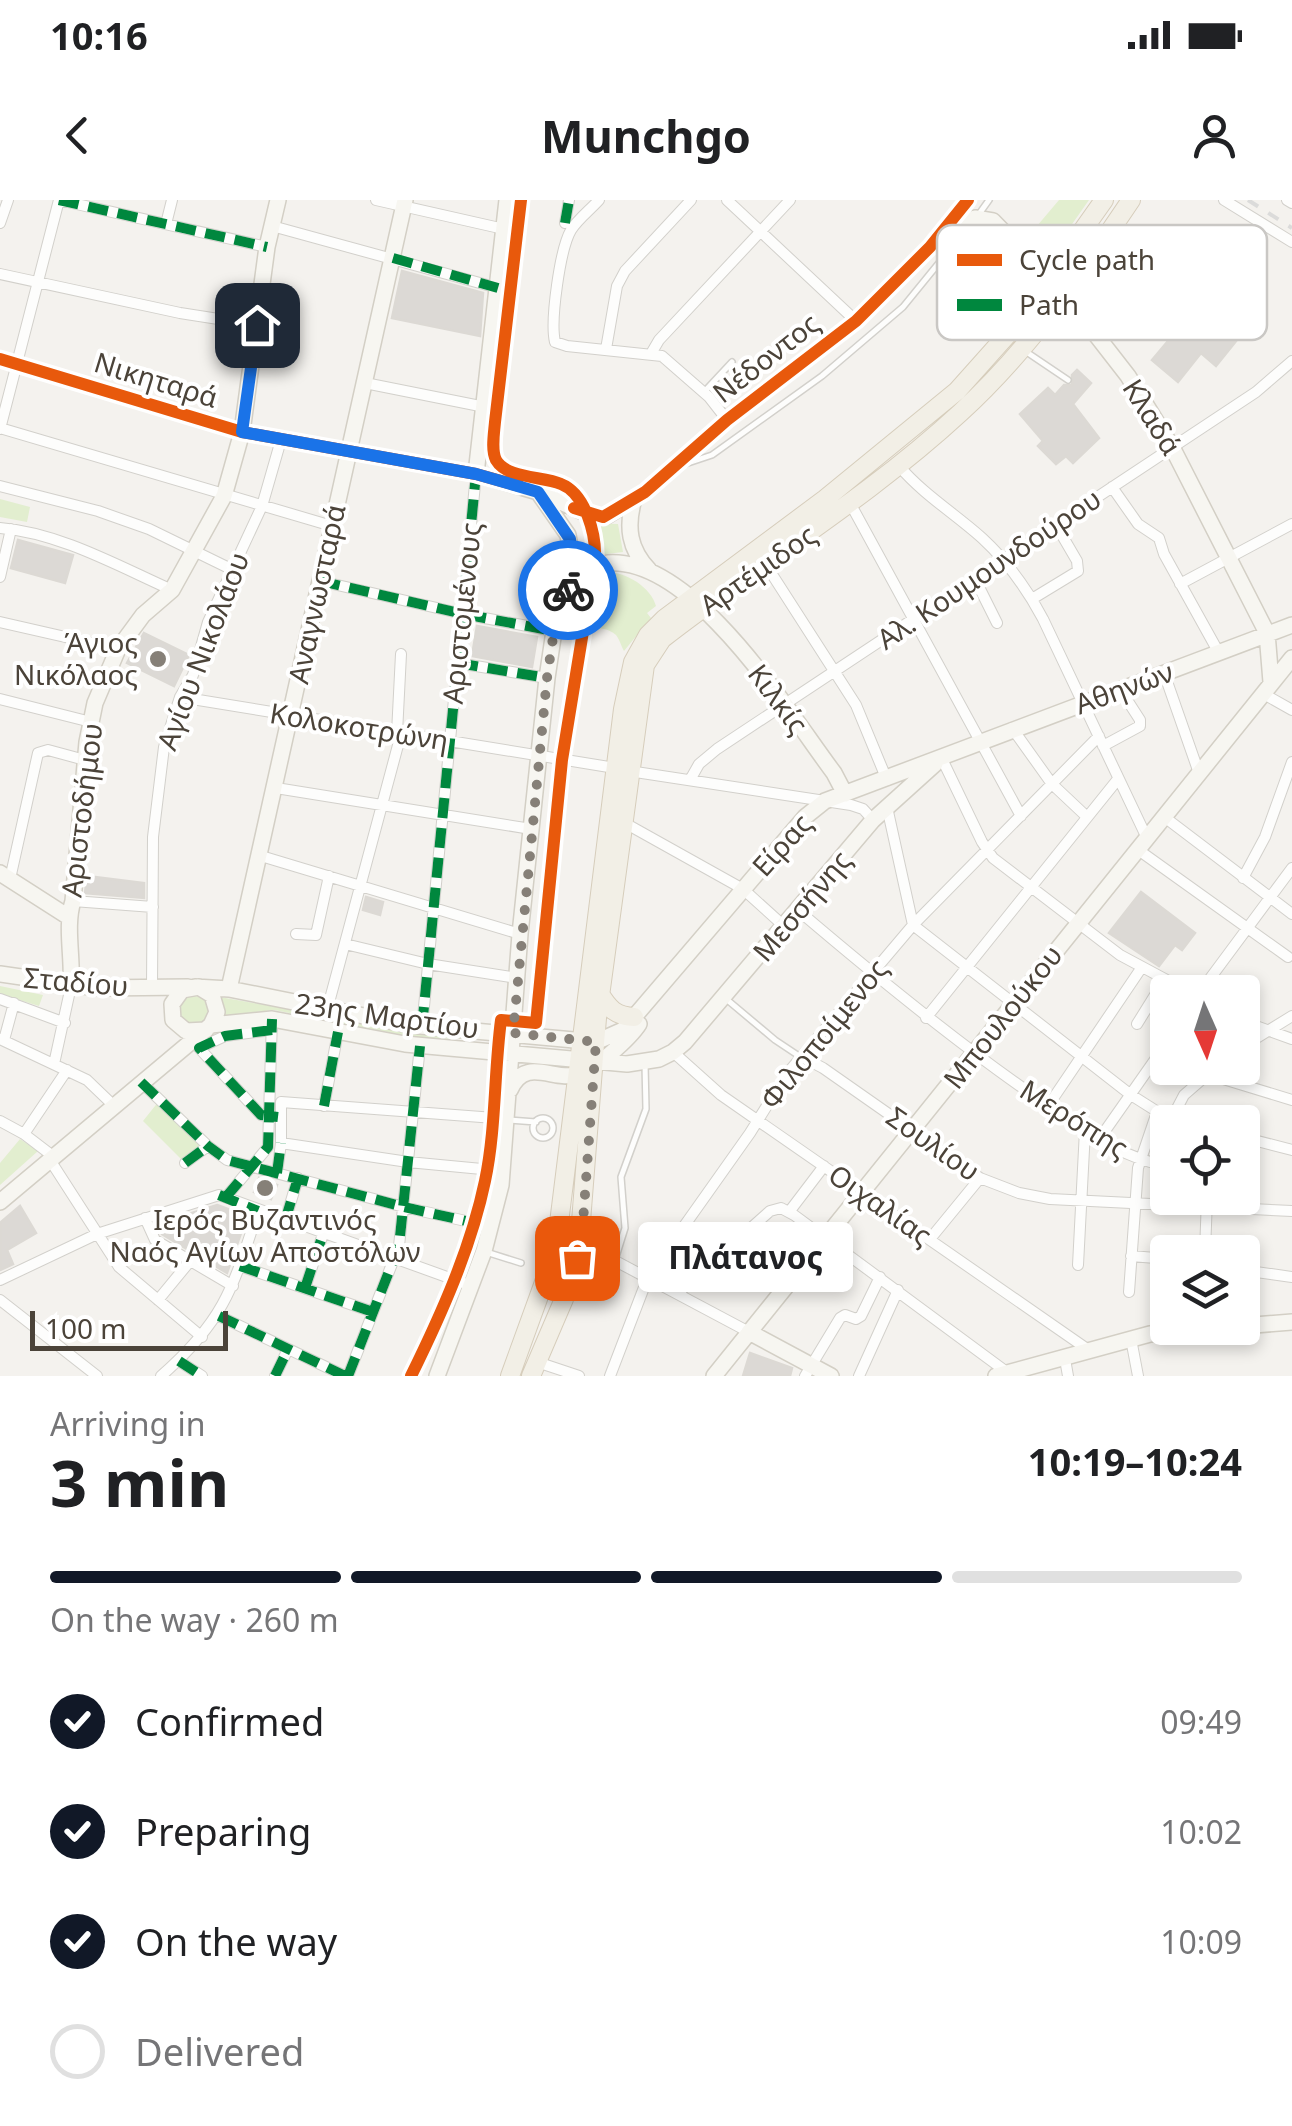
<!DOCTYPE html>
<meta charset="utf-8">
<style>
:root{--surface:#fff;--page:#f6f6f6;--text:#202124;--muted:#757577;--line:#e0e0e0;--accent:#111827}
body{margin:0;font-family:"Noto Sans",sans-serif;background:var(--page);color:var(--text);height:100vh;display:flex;flex-direction:column;font-size:38px;white-space:nowrap}
*{box-sizing:border-box;margin:0}
p{font-size:32px;color:var(--muted)}
.icon{flex:none;width:55px;height:55px;fill:none;stroke:currentColor;stroke-width:2;stroke-linecap:round;stroke-linejoin:round}
.map{position:relative;height:1176px;overflow:hidden}
.side{display:flex;flex-direction:column;background:var(--surface);flex:1}
.side>*{flex:none}
.needle{width:65px;rotate:177deg}
.fabs{position:absolute;left:1150px;top:775px;display:grid;gap:20px}
.fabs a{display:grid;place-items:center;width:110px;height:110px;border-radius:10px;background:var(--surface);box-shadow:0 5px 15px #0003;font-size:50px}
.scale{position:absolute;left:30px;bottom:25px;width:198px;box-sizing:border-box;padding-left:10px;border:5px solid #4b4339;border-top:0;font-size:28px;line-height:35px;white-space:nowrap;color:#4b4339;-webkit-text-stroke:8px #fff;paint-order:stroke}
.pin{position:absolute;display:grid;place-items:center;width:85px;height:85px;color:#fff;margin:-42px;border-radius:20px;box-shadow:0 5px 15px #0006}
.courier{position:absolute;display:grid;place-items:center;width:100px;height:100px;margin:-50px;border:8px solid #1a73e8;border-radius:50%;background:#fff;color:#222;box-shadow:0 2px 12px #0007}
.bubble{position:absolute;height:70px;border-radius:10px;background:var(--surface);box-shadow:0 5px 15px #0003;font-size:32px;font-weight:700;line-height:70px;text-align:center}
.head em{font-style:normal;font-weight:700}
.head div{display:flex;flex-direction:column-reverse}
.head{display:flex;align-items:center;justify-content:space-between;height:170px;padding:0 50px}
h1{font-size:65px;font-weight:700;line-height:75px}
.bar{display:grid;grid-template-columns:repeat(4,1fr);gap:15px 10px;align-content:center;height:120px;padding:0 50px}
.bar i{height:12px;border-radius:8px;background:var(--line)}
.bar .selected{background:var(--accent)}
.bar p{grid-column:span 4}
ol{padding:0 50px;list-style:none}
li{display:flex;align-items:center;gap:30px;height:110px}
li p{margin-inline-start:auto}
li .icon{padding:10px;border-radius:50%;background:var(--accent);color:#fff;stroke-width:4}
li:last-child{color:var(--muted)}
li i{width:55px;height:55px;border:5px solid var(--line);border-radius:50%}
.status{display:flex;justify-content:space-between;align-items:center;height:70px;padding:0 50px;background:var(--surface);direction:ltr}
.status svg{height:28px;fill:currentColor}
header{display:flex;justify-content:space-between;align-items:center;height:130px;padding:0 50px;background:var(--surface);font-size:45px;font-weight:700}
.map>svg:first-child{display:block}
</style>
<div class="status"><b>10:16</b><svg viewBox="0 0 49 12"><path d="M0 12V9h3v3zM5 12V6h3v6zM10 12V3h3v9zM15 12V0h3v12zM26 1h20v11H26zM47 4h2v5h-2z"/></svg></div>
<header><svg class="icon" aria-label="back" viewBox="0 0 24 24"><path d="M15 5l-7 7 7 7"/></svg>Munchgo<svg class="icon" aria-label="person" viewBox="0 0 24 24"><circle cx="12" cy="8" r="4"/><path d="M4 21q1-7 8-7t8 7"/></svg></header>
<div class="map">
<svg width="1292" height="1176" viewBox="0 0 1292 1176">
<rect width="100%" height="100%" fill="#f4f2ee"/>
<path fill="#e2eecf" d="M1059 0H1089L1056 47 1049 52H1040L1026 39Z
M0 299 30 307 27 322 0 317Z
M583 323 618 324 623 352 591 356 592 338Z
M605 372C625 371 651 387 656 406L647 413 651 418 624 451C621 446 620 440 616 435 604 424 583 429 570 427L584 390Z
M0 786 43 795 39 806 0 794Z
M180 810a14 14 0 1 1 28 0a14 14 0 1 1-28 0Z
M220 797 393 828 484 839 418 838 274 810 221 816Z
M159 901 208 946 185 963 143 921Z
M20 939 38 951 0 985V963Z"/>
<path fill="#dcd9d5" stroke="#dcd9d4" stroke-width="2.5" d="M1217 41 1265 79 1244 105 1257 115 1216 166 1201 153 1178 182 1152 160 1168 141 1118 103 1162 47 1192 71Z
M402 71 483 93 480 136 392 118Z
M1077 170 1091 183 1073 204 1099 238 1073 263 1066 256 1056 264 1038 246 1043 241 1020 214 1048 188 1055 195 1064 185H1072V175Z
M18 340 73 355 65 383 11 368Z
M477 426 537 437 532 467 472 456Z
M144 433 189 455 174 486 127 463Z
M87 676 144 683V698L85 693Z
M1141 692 1195 733 1182 750 1175 745 1159 766 1109 733Z
M366 697 383 702 380 715 363 710Z
M259 978 277 985 271 999 254 992Z
M217 1005 247 1016 227 1073 162 1034 157 1024Z
M20 1006 36 1033 7 1050 13 1064 0 1070V1023Z
M750 1153 792 1168 790 1176H743Z"/>
<g fill="none" stroke-linecap="round" stroke-linejoin="round">
<g stroke="#d2d0cb" stroke-width="8">
<path id="lane" d="M979 14 989 0
M1025 151 1068 180
M704 192 732 162
M685 264 712 255 822 176 903 107 969 26
M725 798 775 840 799 856
M533 928a10 10 0 1 1 20 0a10 10 0 1 1-20 0Z
M509 920 536 922
M486 1052 521 1063
M615 1060 625 1028 621 977 646 909 645 864"/>
</g>
<g stroke="#d2d0cb" stroke-width="12">
<path id="street" d="M376 0 504 29
M599 0C590 10 578 19 571 30 560 49 550 121 555 142L567 146 662 156 709 197 727 220
M727 0 856 121
M1224 0 1292 42
M1287 0 1292 3
M0 23 8 0
M565 23 569 0
M166 24 172 0
M272 26 498 88
M0 74 180 113 257 125
M606 149 617 86 625 71 691 0
M652 152 659 140 790 0
M0 159 242 232 476 274 422 827
M365 183 485 207
M0 228 332 326
M0 229 59 0 267 47
M899 266C924 295 954 313 982 338 1007 361 1027 389 1043 419L1146 636
M0 286 98 311 149 329 231 369
M1112 287 1138 324 1159 338 1164 354 1219 453
M850 303 1021 616
M0 328C60 333 118 366 172 390
M766 365 856 505 887 580
M0 377 11 329
M975 379 997 423
M320 381 463 414 554 431
M1180 384 1292 324
M1032 399 1078 371 1077 361 1056 325
M0 422 118 449
M458 463 547 478
M1164 473 1199 573
M1262 493 1292 510
M180 497 615 568
M0 499 91 522
M1012 528 1052 584 1086 616
M397 533 401 454
M1103 546 1140 526V520L1120 489
M942 559 982 642 993 658 1120 755 1189 792
M629 571 851 605 863 609 873 620
M690 580 699 564 717 549 1256 192 1292 161
M276 588 531 629
M887 607 913 725 1131 895 1161 914 1186 922
M1163 616 1292 714
M623 622 743 689 785 727
M1137 649 1288 757
M261 656 520 734
M1243 678 1265 637 1292 562
M10 679 38 553 48 550 85 560
M73 701 153 707
M799 711C873 774 947 835 1027 891 1068 920 1117 958 1168 966
M296 734 316 735 329 676
M345 744 428 764 517 778
M152 787 153 637 164 547 180 497 193 475 208 422 262 306 281 240
M1200 792 1292 668
M0 799 65 823
M327 810 401 534
M926 818 1118 579
M1242 821 1292 839
M1137 824 1165 779
M272 830 225 836 199 848 261 915 272 917
M0 839 87 880 113 905
M4 840 14 803
M1242 847 1292 816
M673 852 721 895 1090 1151
M802 857 823 868 980 978 1019 993 1050 999 1292 1011
M54 864 71 786
M1189 868 1199 875 1220 878 1292 900
M141 882 208 946 227 960 404 1007 492 1027
M324 906 338 832
M1048 906 1142 767
M1172 918 1184 895 1215 868
M0 921 24 934 54 957
M24 934 67 870
M1242 937 1292 950
M1100 938 1168 841
M281 943 408 962 503 971
M50 960 119 1067 202 1137
M185 963 208 946
M277 973 281 943V902L508 919
M226 997 268 947 272 819
M789 1012 824 966
M145 1018 155 1040 233 1086
M285 1021 298 978
M930 1039 980 978
M555 1044 606 1056 749 1132
M1205 1052 1207 998
M1131 1056 1168 1059
M1078 1065 1085 930
M240 1066 373 1112
M1242 1070 1292 1077
M0 1080 97 1034 219 995 472 1086
M305 1088 323 1034
M1129 1092 1138 968 1157 912
M678 1093 770 1011 781 1008 794 1015 1008 1173
M0 1100 97 1176
M158 1100 191 1060
M219 1116 345 1176
M1131 1139 1138 1176
M1065 1159 1068 1176
M179 1161 202 1176
M537 1162 579 1176
M161 1176C224 1121 233 1088 258 1011
M275 1176 288 1149
M348 1176 399 1046 420 846
M610 1176 648 1077 750 933 786 875 913 725 1099 536
M805 1176 840 1118 845 1115 856 1119 861 1116 880 1077
M859 1176 898 1090"/>
</g>
<g stroke="#d3cfc5" stroke-width="18">
<path id="secondary" d="M507 0 476 274 538 292 592 316H607L645 292 727 220 856 121 930 47 968 0
M948 29 975 18 993 21 1065 95 1128 176 1172 247 1267 433 1271 482
M634 299C626 327 629 349 649 370
M573 379C583 372 595 364 608 363 694 357 788 512 834 573L845 594
M0 673 67 716
M0 774 97 788 188 787
M71 786C73 757 65 726 73 701L87 542 95 503 118 449 143 415 172 390 224 296 242 232 267 47 278 0
M195 787 229 789 409 825 596 842 623 830 805 617 825 601 1292 425
M229 789 405 0
M211 825 272 819 405 844 627 864 659 859 673 852 685 842 873 620 935 564
M510 890C525 856 553 881 576 875 593 872 630 838 639 824
M0 1002 211 825 217 812 212 795 199 787 182 790 172 804 173 820 186 831 206 830
M1242 1126 1292 1122
M749 1132 831 1176
M437 1176 484 1051 501 985 520 734 547 478 554 431 574 370 568 335 538 292
M714 1176 1292 458
M996 1176 1150 1134 1214 1128"/>
</g>
<g stroke="#d6cdbb" stroke-width="20">
<path id="primary" d="M600 794C609 809 616 816 634 817
M510 1176 547 1074 558 1031 623 509 633 462 648 435 664 419 825 299 957 191 1015 126 1104 0
M531 1176 564 1099 579 1047 597 818 645 465 662 439C761 362 868 298 960 213 1028 151 1080 76 1131 0"/>
</g>
<use href="#lane" stroke="#fdfdfc" stroke-width="5"/>
<use href="#street" stroke="#fdfdfc" stroke-width="10"/>
<use href="#secondary" stroke="#f7f6f1" stroke-width="15"/>
<use href="#primary" stroke="#f2efe6" stroke-width="18"/>
<path stroke="#dbdbda" stroke-width="4" stroke-dasharray="12 12" stroke-linecap="butt" d="M1248 0 1292 28"/>
<path stroke="#00873e" stroke-width="10" stroke-dasharray="20 10" stroke-linecap="butt" d="M59 0 267 47
M565 23 569 0
M393 58 498 88
M320 381 463 414 554 431
M458 463 547 478
M422 827 476 274
M272 830 225 836 199 848 261 915 278 917
M141 882 208 946 227 960 404 1007 492 1027
M324 906 338 832
M185 963 208 946
M277 973 281 943
M219 995 258 1011
M226 997 268 947 272 819
M285 1021 298 978
M240 1066 373 1112
M305 1088 323 1034
M219 1116 345 1176
M179 1161 202 1176
M275 1176 288 1149
M348 1176 399 1046 420 846"/>
<g stroke="#fff" stroke-width="19">
<path id="cycleway" d="M0 159 242 232 476 274 519 286
M574 308 603 317 645 292 727 220 856 121 930 47 968 0
M411 1176C441 1115 471 1048 485 981 496 929 494 873 501 820L536 823 562 560 595 358C596 335 586 294 561 284 543 276 507 279 496 260 491 250 494 234 495 222L521 0"/>
</g>
<use href="#cycleway" stroke="#e8590c" stroke-width="12"/>
</g>
<g fill="none" stroke-linecap="round" stroke-linejoin="round">
<path stroke="#868078" stroke-width="10" stroke-dasharray="0 18" d="M568 390 554 431 547 478 513 833 596 842 583 1022 577 1058"/>
<path stroke="#1a73e8" stroke-width="12" d="M257 125 242 232 476 274 538 292 570 339 574 370 568 390"/>
</g>
<g fill="#868078" stroke="#fff" stroke-width="4">
<circle cx="158" cy="459" r="10"/>
<circle cx="265" cy="988" r="10"/>
</g>
<g text-anchor="middle" stroke-width="8" stroke-linejoin="round" paint-order="stroke">
<g font-size="28" fill="#4b4339" stroke="#fff">
<text transform="translate(766 158) rotate(-38)" y="10">Νέδοντος</text>
<text transform="translate(156 180) rotate(17)" y="10">Νικηταρά</text>
<text transform="translate(1152 217) rotate(58)" y="10">Κλαδά</text>
<text transform="translate(989 369) rotate(-34)" y="10">Αλ. Κουμουνδούρου</text>
<text transform="translate(758 370) rotate(-35)" y="10">Αρτέμιδος</text>
<text transform="translate(317 394) rotate(-78)" y="10">Αναγνωσταρά</text>
<text transform="translate(462 413) rotate(-84)" y="10">Αριστομένους</text>
<text transform="translate(203 451) rotate(-69)" y="10">Αγίου Νικολάου</text>
<text transform="translate(1124 488) rotate(-20)" y="10">Αθηνών</text>
<text transform="translate(778 499) rotate(53)" y="10">Κιλκίς</text>
<text transform="translate(359 527) rotate(9)" y="10">Κολοκοτρώνη</text>
<text transform="translate(82 610) rotate(-83)" y="10">Αριστοδήμου</text>
<text transform="translate(782 645) rotate(-48)" y="10">Είρας</text>
<text transform="translate(802 706) rotate(-50)" y="10">Μεσσήνης</text>
<text transform="translate(76 782) rotate(5)" y="10">Σταδίου</text>
<text transform="translate(387 816) rotate(8)" y="10">23ης Μαρτίου</text>
<text transform="translate(1003 817) rotate(-52)" y="10">Μπουλούκου</text>
<text transform="translate(824 834) rotate(-51)" y="10">Φιλοποίμενος</text>
<text transform="translate(1074 919) rotate(32)" y="10">Μερόπης</text>
<text transform="translate(933 944) rotate(35)" y="10">Σουλίου</text>
<text transform="translate(880 1005) rotate(35)" y="10">Οιχαλίας</text>
</g>
<g font-size="28" fill="#4b4339" stroke="#fff" text-anchor="end">
<text x="138" y="453">Άγιος<tspan x="138" dy="32">Νικόλαος</tspan></text>
<text x="265" y="1030" text-anchor="middle">Ιερός Βυζαντινός<tspan x="265" dy="32">Ναός Αγίων Αποστόλων</tspan></text>
</g>
</g>
<rect x="937" y="25" width="330" height="115" rx="15" fill="#fff" stroke="#c9c7c4" stroke-width="2.5"/>
<rect x="957" y="54" width="45" height="12" fill="#e8590c"/>
<rect x="957" y="99" width="45" height="12" fill="#00873e"/>
<g font-size="28" fill="#4b4339">
<text x="1019" y="70">Cycle path</text>
<text x="1019" y="115">Path</text>
</g>
</svg>
<div class="fabs">
<a><svg class="needle" viewBox="-14 -14 28 28"><path d="M0-13l5 13h-10z" fill="#e53935"/><path d="M0 13l5-13h-10z" fill="#757577"/></svg></a>
<a><svg class="icon" aria-label="locate" viewBox="0 0 24 24"><circle cx="12" cy="12" r="6"/><path d="M12 2v4M12 18v4M2 12h4M18 12h4"/></svg></a>
<a><svg class="icon" aria-label="layers" viewBox="0 0 24 24"><path d="M12 4l9 5-9 5-9-5zM3 14l9 5 9-5"/></svg></a>
</div>
<div class="scale">100 m</div>
<div class="pin" style="left:577px;top:1058px;background:#ea580c"><svg class="icon" aria-label="bag" viewBox="0 0 24 24"><path d="M5 8h14l-1 12H6zM9 8a3 3 0 0 1 6 0"/></svg></div>
<div class="pin" style="left:257px;top:125px;background:#1f2937"><svg class="icon" aria-label="home" viewBox="0 0 24 24"><path d="M3 11l9-7 9 7M6 9v11h12V9"/></svg></div>
<div class="courier" style="left:568px;top:390px"><svg class="icon" aria-label="bike" viewBox="0 0 24 24"><circle cx="6" cy="16" r="4"/><circle cx="18" cy="16" r="4"/><path d="M6 16l4-8h5l3 8M10 8l3 8H6M13 5h3"/></svg></div>
<div class="bubble" style="left:638px;top:1022px;width:215px">Πλάτανος</div>
</div>
<section class="side">
<div class="head"><div><h1>3 min</h1><p>Arriving in</p></div><em>10:19–10:24</em></div>
<div class="bar"><i class="selected"></i><i class="selected"></i><i class="selected"></i><i></i><p>On the way · 260 m</p></div>
<ol>
<li><svg class="icon" aria-label="check" viewBox="0 0 24 24"><path d="M5 12l5 5 9-10"/></svg>Confirmed<p>09:49</p></li>
<li><svg class="icon" aria-label="check" viewBox="0 0 24 24"><path d="M5 12l5 5 9-10"/></svg>Preparing<p>10:02</p></li>
<li><svg class="icon" aria-label="check" viewBox="0 0 24 24"><path d="M5 12l5 5 9-10"/></svg>On the way<p>10:09</p></li>
<li><i></i>Delivered</li>
</ol>
</section>
